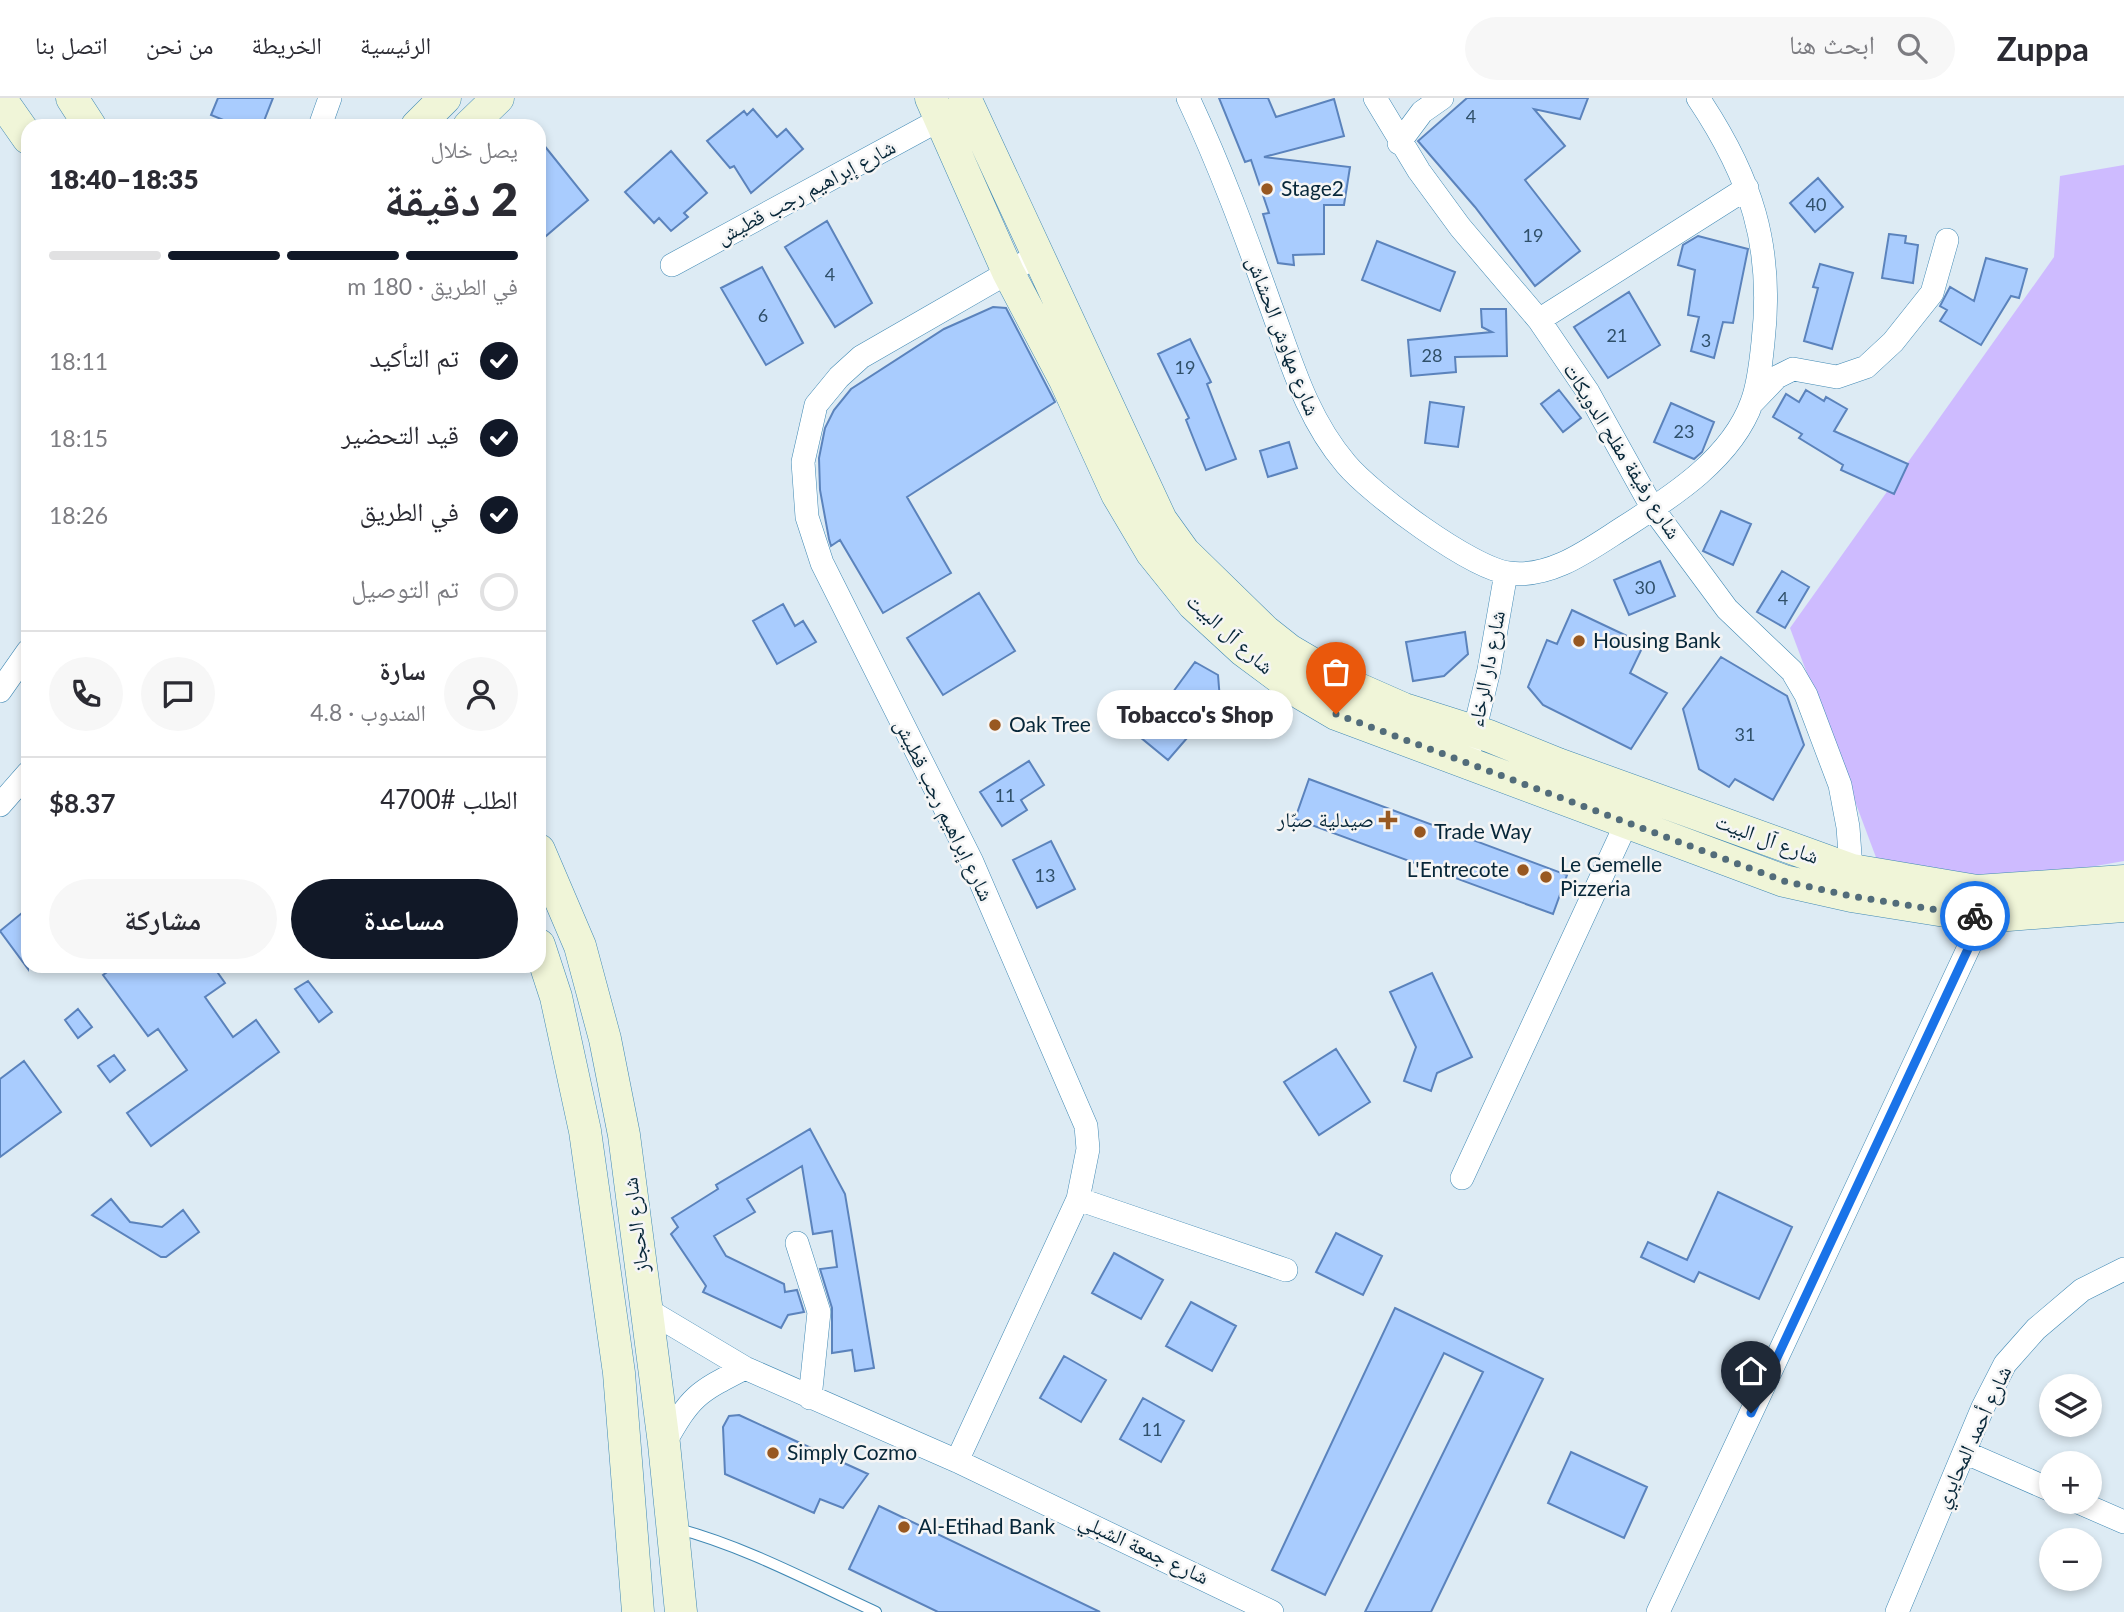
<!DOCTYPE html>
<html lang="ar">
<meta charset="utf-8">
<style>
:root{--surface:#fff;--page:#f7f7f7;--text:#2b2b33;--muted:#7c7c81;--line:#e1e1e2;--accent:#111827}
body{margin:0;font-family:Lato,"Noto Naskh Arabic",sans-serif;background:var(--page);color:var(--text);direction:rtl;height:100vh;display:flex;flex-direction:column;font-size:26px;white-space:nowrap}
*{box-sizing:border-box;margin:0}
p{font-size:23px;color:var(--muted)}
.icon{flex:none;width:38px;height:38px;fill:none;stroke:currentColor;stroke-width:2;stroke-linecap:round;stroke-linejoin:round}
.map{position:relative;flex:1;overflow:hidden;direction:ltr}
.drawer{position:absolute;left:21px;top:21px;width:525px;height:854px;display:flex;flex-direction:column;background:var(--surface);border-radius:21px;box-shadow:0 4px 10px #0003;direction:rtl}
.drawer>*{flex:none}
.tools{position:absolute;left:2039px;top:1276px;display:grid;gap:14px}
.tools a{display:grid;place-items:center;width:63px;height:63px;border-radius:50%;background:var(--surface);box-shadow:0 4px 10px #0003;font-size:35px}
.pin{position:absolute;display:grid;place-items:center;width:60px;height:60px;color:#fff;margin:-72px -30px;border-radius:50% 50% 50% 0;rotate:-45deg;box-shadow:0 0 7px #0007}
.pin .icon{rotate:45deg}
.courier{position:absolute;display:grid;place-items:center;width:70px;height:70px;margin:-35px;border:5px solid #1a73e8;border-radius:50%;background:#fff;color:#222;box-shadow:0 2px 9px #0007}
.bubble{position:absolute;height:49px;border-radius:24px;background:var(--surface);box-shadow:0 4px 10px #0003;font-size:23px;font-weight:800;line-height:49px;text-align:center;direction:rtl}
.overview em{font-style:normal;font-weight:800}
.overview div{display:flex;flex-direction:column-reverse}
.overview{display:flex;align-items:center;justify-content:space-between;height:119px;padding:0 28px}
h1{font-size:46px;font-weight:800;line-height:52px}
.bar{display:grid;grid-template-columns:repeat(4,1fr);gap:10px 7px;align-content:center;height:84px;padding:0 28px}
.bar i{height:9px;border-radius:5px;background:var(--line)}
.bar .selected{background:var(--accent)}
.bar p{grid-column:span 4}
.line{display:flex;align-items:center;gap:18px;padding:0 28px;border-top:2px solid var(--line)}
.line div{flex:1}
.round{display:grid;place-items:center;flex:none;width:74px;height:74px;border-radius:37px;background:var(--page)}
ol{padding:0 28px;list-style:none}
li{display:flex;align-items:center;gap:21px;height:77px}
li p{margin-inline-start:auto}
li .icon{padding:7px;border-radius:50%;background:var(--accent);color:#fff;stroke-width:4}
li:last-child{color:var(--muted)}
li i{width:38px;height:38px;border:4px solid var(--line);border-radius:50%}
.action{display:flex;gap:14px;margin-top:auto;padding:14px 28px}
.action a{flex:1;height:80px;border-radius:42px;background:var(--accent);color:#fff;font-size:28px;font-weight:800;line-height:80px;text-align:center}
.action a+a{background:var(--page);color:var(--text)}
header{display:flex;align-items:center;gap:42px;box-sizing:border-box;height:98px;padding:0 35px;background:var(--surface);border-bottom:2px solid var(--line)}
header strong{font-size:33px}
nav{display:flex;gap:38px;margin-inline-start:auto;font-size:24px}
.search{width:490px;height:63px;background:var(--page);display:flex;align-items:center;gap:18px;box-sizing:border-box;padding:0 24px;border-radius:38px;color:var(--muted);font-size:26px}
.map>svg:first-child{display:block}
</style>
<header>
<strong>Zuppa</strong>
<div class="search"><svg class="icon" aria-label="search" viewBox="0 0 24 24"><circle cx="10" cy="10" r="6"/><path d="M15 15l6 6"/></svg>ابحث هنا</div>
<nav><a>الرئيسية</a><a>الخريطة</a><a>من نحن</a><a>اتصل بنا</a></nav>
</header>
<div class="map">
<svg width="2124" height="1514" viewBox="0 0 2124 1514">
<rect width="100%" height="100%" fill="#ddebf4"/>
<path fill="#cebbff" d="M2124 67V763L1966 791 1877 762 1790 530 2054 159 2060 78Z"/>
<path fill="#a9ccfe" stroke="#5b83bc" stroke-width="2" d="M218 0H273L262 28H238L211 17Z
M1219 0H1268L1276 19 1334 1 1344 38 1264 59 1350 69 1344 107H1324V156L1293 157 1294 167 1278 165 1263 116 1269 115 1251 62 1245 64Z
M1467 0H1588L1580 21 1534 11 1565 48 1525 82 1580 153 1535 188 1475 109 1418 43Z
M753 11 777 39 786 31 803 51 751 95 734 68 730 70 707 43 744 13 747 17Z
M539 41 588 102 539 144Z
M671 53 707 95 684 115 688 119 671 133 659 120 654 125 625 94Z
M1818 80 1843 109 1815 134 1790 105Z
M827 123 872 205 835 229 785 149Z
M1889 136 1906 138 1905 145 1918 147 1913 185 1882 180Z
M1698 138 1748 151 1733 225 1723 224 1714 260 1691 253 1699 219 1688 217 1695 172 1678 167 1683 147Z
M1377 143 1455 174 1440 213 1362 182Z
M1986 160 2027 171 2019 200 2011 198 1981 247 1940 223 1947 212 1940 208 1950 189 1974 203Z
M1820 166 1853 175 1832 251 1804 243 1818 190 1813 189Z
M762 169 803 245 766 267 721 190Z
M1629 194 1660 247 1608 280 1574 229Z
M993 209 1006 210 1055 304 907 399 951 475 883 515 840 442 831 448 829 441 820 392 819 360 825 330 834 312 851 291 944 231Z
M1481 211H1506L1507 258 1455 259 1456 274 1411 278 1408 242 1492 234 1482 229Z
M1190 241 1211 284 1207 286 1236 361 1206 372 1186 322 1189 320 1158 256Z
M1559 292 1581 320 1563 334 1541 306Z
M1806 292 1824 303 1826 299 1847 311 1834 333 1908 366 1894 396 1841 372 1843 367 1799 340 1802 336 1773 319 1786 296 1799 304Z
M1430 304 1464 309 1458 349 1425 345Z
M1671 305 1714 324 1702 354 1694 361 1654 344Z
M1289 344 1297 370 1268 379 1260 353Z
M1721 413 1751 426 1733 467 1703 453Z
M1660 463 1675 498 1629 517 1614 482Z
M1782 473 1809 489 1785 530 1757 514Z
M979 495 1015 553 943 597 907 540Z
M783 506 795 528 803 523 816 544 777 566 753 523Z
M1572 512 1644 546 1630 575 1667 595 1631 651 1543 607 1528 589 1547 542 1557 546Z
M1465 534 1468 556 1444 578 1413 583 1406 544Z
M1721 559 1787 598 1804 647 1773 702 1735 681 1729 689 1699 671 1683 611Z
M1195 564 1218 577 1220 602 1168 662 1140 639Z
M1029 663 1044 687 1021 702 1027 712 1002 728 980 694Z
M1309 681 1567 777 1553 816 1295 721Z
M1051 743 1075 791 1037 810 1013 762Z
M28 810V871L0 833Z
M116 868H213L225 885 205 899 233 939 256 922 279 954 151 1048 127 1015 187 972 158 931 148 938 103 877Z
M1432 875 1472 959 1437 975 1431 993 1404 983 1416 949 1390 894Z
M308 883 332 914 319 924 295 891Z
M78 911 92 929 78 940 65 922Z
M1336 951 1370 1004 1319 1037 1284 984Z
M114 957 125 972 110 984 98 968Z
M24 963 61 1014 0 1059V981Z
M810 1031 845 1096 874 1270 855 1273 852 1252 832 1255V1210L820 1171 837 1169 832 1133 813 1136 802 1068 747 1101 755 1114 714 1138 726 1158 784 1186 785 1194 797 1192 804 1214 788 1217 781 1230 703 1194 706 1188 671 1136 678 1129 672 1120 718 1091 716 1087Z
M1718 1094 1792 1129 1759 1201 1699 1174 1694 1184 1641 1159 1648 1144 1687 1162Z
M111 1101 130 1124 162 1129 183 1112 199 1134 166 1159H161L92 1117Z
M1336 1135 1382 1158 1363 1197 1316 1174Z
M1114 1155 1163 1182 1141 1221 1092 1195Z
M1191 1204 1236 1228 1212 1273 1166 1248Z
M1395 1210 1543 1281 1431 1514H1365L1483 1274 1444 1255 1325 1497 1272 1472Z
M1064 1258 1106 1282 1081 1324 1040 1300Z
M1143 1300 1184 1323 1161 1364 1120 1341Z
M739 1317 776 1334 868 1376 843 1410 820 1401 814 1415 725 1376 723 1329 729 1318Z
M1571 1354 1647 1389 1624 1440 1548 1405Z
M879 1408 1100 1514H938L849 1471Z"/>
<g fill="none" stroke-linecap="round" stroke-linejoin="round">
<g stroke="#4089b4" stroke-width="12">
<path id="lane" d="M675 1430C744 1448 811 1484 876 1514"/>
</g>
<g stroke="#4089b4" stroke-width="24">
<path id="street" d="M1188 0C1220 68 1245 136 1270 206 1291 263 1306 319 1346 366 1371 396 1472 471 1509 475 1552 481 1591 450 1626 428 1673 398 1732 360 1752 304 1759 286 1761 263 1763 244 1774 148 1751 79 1698 0
M1375 0 1419 73 1460 129 1539 222 1588 294 1653 411 1727 511 1792 573 1806 597 1840 687 1848 729 1852 785
M320 28 330 0
M1399 45 1422 14 1442 0
M672 167 941 21
M1539 222 1747 90
M1752 305 1777 279 1793 271 1837 279 1866 269 1893 244 1932 195 1947 142
M0 593 28 553
M1471 647 1489 572 1506 475
M0 707 28 675
M1462 1080 1626 726
M1078 1101 1286 1172
M797 1145 819 1214 810 1300
M646 1211 745 1270 957 1363 1272 1514
M664 1346C691 1298 696 1295 745 1270
M1964 1354 2051 1392
M957 1363 1078 1101 1088 1051 1086 1028 972 764 822 465 807 419 803 364 816 307 839 279 861 259 1040 156
M2078 1404 2124 1424
M1658 1514 1983 819
M1897 1514 1983 1309 2005 1266 2036 1231 2082 1192 2124 1171"/>
</g>
<g stroke="#4089b4" stroke-width="33">
<path id="secondary" d="M0 0 28 40
M72 0 90 28
M931 0 1008 174 1065 282 1117 396 1152 455 1193 506 1244 553 1302 596 1336 616 1784 783 1851 798 1983 819 2124 808
M965 0 1161 422 1184 454 1265 533 1289 552 1345 585 1404 611 1489 638 1558 666 1852 772 1977 793 2124 783
M417 28 445 0
M469 28 498 0
M539 752 580 848 605 941 624 1037 664 1346 681 1514
M539 847 556 899 585 1033 619 1275 638 1514"/>
</g>
<use href="#lane" stroke="#fff" stroke-width="10"/>
<use href="#street" stroke="#fff" stroke-width="23"/>
<use href="#secondary" stroke="#f0f5d8" stroke-width="32"/>
</g>
<g fill="none" stroke-linecap="round" stroke-linejoin="round">
<path stroke="#526c7a" stroke-width="7" stroke-dasharray="0 12.6" d="M1336 616 1784 783 1851 798 1975 818"/>
<path stroke="#1a73e8" stroke-width="9" d="M1751 1315 1983 819 1975 818"/>
</g>
<g fill="#985821" stroke="#f5f5f5" stroke-width="2.5">
<circle cx="1267" cy="91" r="7"/>
<circle cx="1579" cy="543" r="7"/>
<circle cx="995" cy="627" r="7"/>
<path d="M1384.5 711.5h7v7h7v7h-7v7h-7v-7h-7v-7h7z"/>
<circle cx="1420" cy="734" r="7"/>
<circle cx="1523" cy="772" r="7"/>
<circle cx="1546" cy="779" r="7"/>
<circle cx="773" cy="1355" r="7"/>
<circle cx="904" cy="1429" r="7"/>
</g>
<g text-anchor="middle" stroke-width="5" stroke-linejoin="round" paint-order="stroke">
<g font-size="18" fill="#30506a">
<text x="1471" y="25">4</text>
<text x="1816" y="113">40</text>
<text x="1533" y="144">19</text>
<text x="830" y="183">4</text>
<text x="763" y="224">6</text>
<text x="1617" y="244">21</text>
<text x="1706" y="249">3</text>
<text x="1432" y="264">28</text>
<text x="1185" y="276">19</text>
<text x="1684" y="340">23</text>
<text x="1645" y="496">30</text>
<text x="1783" y="507">4</text>
<text x="1745" y="643">31</text>
<text x="1005" y="704">11</text>
<text x="1045" y="784">13</text>
<text x="1152" y="1338">11</text>
</g>
<g font-size="21" fill="#072739" stroke="#f5f5f5" text-anchor="start">
<text x="1281" y="98">Stage2</text>
<text x="1593" y="550">Housing Bank</text>
<text x="1009" y="634">Oak Tree</text>
<text x="1374" y="729" text-anchor="end">صيدلية صبّار</text>
<text x="1434" y="741">Trade Way</text>
<text x="1560" y="774">Le Gemelle<tspan x="1560" dy="24">Pizzeria</tspan></text>
<text x="1509" y="779" text-anchor="end">L'Entrecote</text>
<text x="787" y="1362">Simply Cozmo</text>
<text x="918" y="1436">Al-Etihad Bank</text>
</g>
<g font-size="21" fill="#072739" stroke="#f5f5f5">
<text transform="translate(806 94) rotate(-28)" y="7">شارع إبراهيم رجب قطيش</text>
<text transform="translate(1283 238) rotate(69)" y="7">شارع مهاوش الحشاش</text>
<text transform="translate(1622 353) rotate(58)" y="7">شارع رفيفة مفلح الدويكات</text>
<text transform="translate(1230 536) rotate(42)" y="7">شارع آل البيت</text>
<text transform="translate(1487 571) rotate(-79)" y="7">شارع دار الرخاء</text>
<text transform="translate(944 712) rotate(64)" y="7">شارع إبراهيم رجب قطيش</text>
<text transform="translate(1767 741) rotate(20)" y="7">شارع آل البيت</text>
<text transform="translate(636 1127) rotate(-97)" y="7">شارع الحجاز</text>
<text transform="translate(1973 1339) rotate(-65)" y="7">شارع أحمد المحايري</text>
<text transform="translate(1144 1451) rotate(25)" y="7">شارع جمعة الشبلي</text>
</g>
</g>
</svg>
<div class="tools">
<a><svg class="icon" aria-label="layers" viewBox="0 0 24 24"><path d="M12 4l9 5-9 5-9-5zM3 14l9 5 9-5"/></svg></a>
<a>+</a>
<a>−</a>
</div>
<div class="pin" style="left:1336px;top:616px;background:#ea580c"><svg class="icon" aria-label="bag" viewBox="0 0 24 24"><path d="M5 8h14l-1 12H6zM9 8a3 3 0 0 1 6 0"/></svg></div>
<div class="pin" style="left:1751px;top:1315px;background:#1f2937"><svg class="icon" aria-label="home" viewBox="0 0 24 24"><path d="M3 11l9-7 9 7M6 9v11h12V9"/></svg></div>
<div class="courier" style="left:1975px;top:818px"><svg class="icon" aria-label="bike" viewBox="0 0 24 24"><circle cx="6" cy="16" r="4"/><circle cx="18" cy="16" r="4"/><path d="M6 16l4-8h5l3 8M10 8l3 8H6M13 5h3"/></svg></div>
<div class="bubble" style="left:1097px;top:592px;width:196px">Tobacco's Shop</div>
<section class="drawer">
<div class="overview"><div><h1>2 دقيقة</h1><p>يصل خلال</p></div><em>18:35–18:40</em></div>
<div class="bar"><i class="selected"></i><i class="selected"></i><i class="selected"></i><i></i><p>في الطريق · 180 m</p></div>
<ol>
<li><svg class="icon" aria-label="check" viewBox="0 0 24 24"><path d="M5 12l5 5 9-10"/></svg>تم التأكيد<p>18:11</p></li>
<li><svg class="icon" aria-label="check" viewBox="0 0 24 24"><path d="M5 12l5 5 9-10"/></svg>قيد التحضير<p>18:15</p></li>
<li><svg class="icon" aria-label="check" viewBox="0 0 24 24"><path d="M5 12l5 5 9-10"/></svg>في الطريق<p>18:26</p></li>
<li><i></i>تم التوصيل</li>
</ol>
<div class="line" style="height:126px"><a class="round"><svg class="icon" aria-label="person" viewBox="0 0 24 24"><circle cx="12" cy="8" r="4"/><path d="M4 21q1-7 8-7t8 7"/></svg></a><div><b>سارة</b><p>المندوب · 4.8</p></div><a class="round"><svg class="icon" aria-label="chat" viewBox="0 0 24 24"><path d="M4 5h16v11H9l-5 4z"/></svg></a><a class="round"><svg class="icon" aria-label="phone" viewBox="0 0 24 24"><path d="M5 4h4l2 5-3 2q2 4 5 5l2-3 5 2v4C11 20 4 13 5 4z"/></svg></a></div>
<div class="line" style="height:91px"><div>الطلب #4700</div><b>$8.37</b></div>
<div class="action"><a>مساعدة</a><a>مشاركة</a></div>
</section>
</div>
